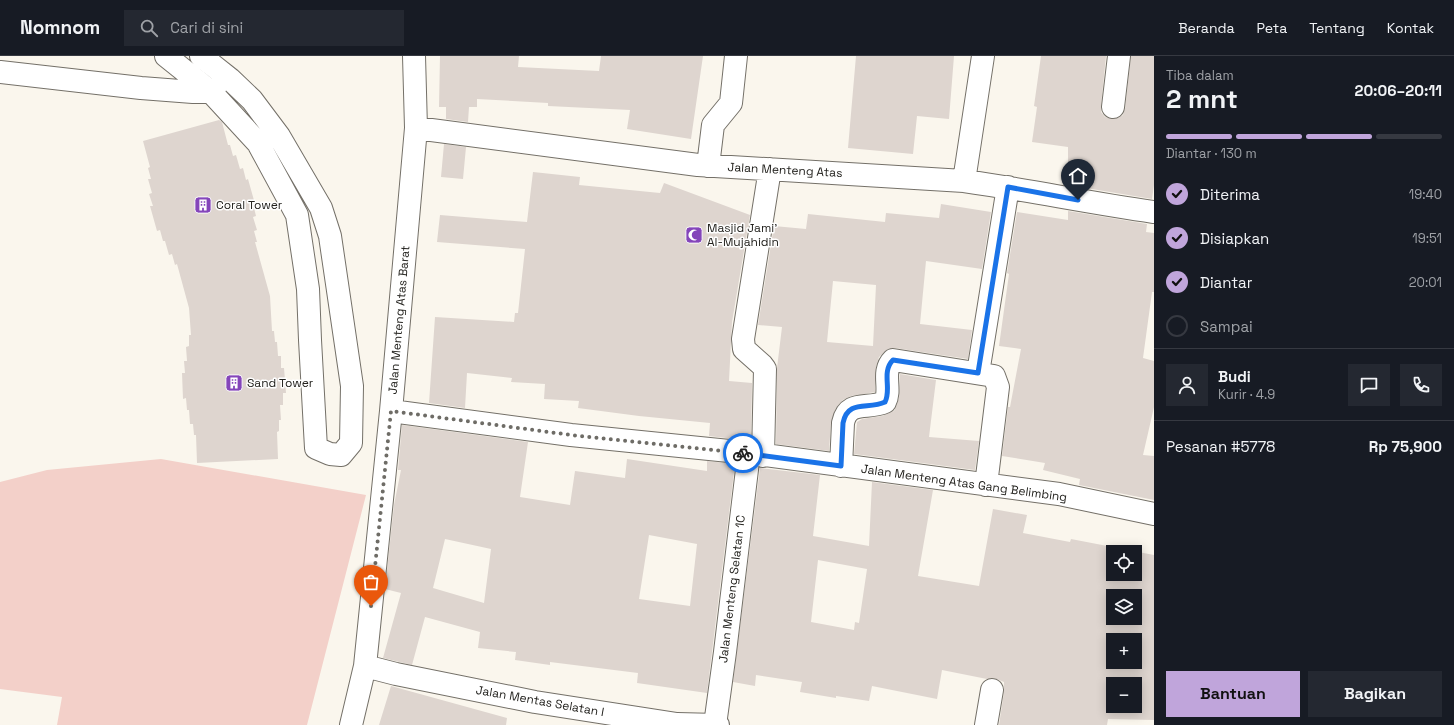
<!DOCTYPE html>
<html lang="id">
<meta charset="utf-8">
<style>
:root{--surface:#171b24;--page:#242831;--text:#f1f3f6;--muted:#9ea1a6;--line:#363941;--accent:#c0a5db}
body{margin:0;font-family:"Space Grotesk",sans-serif;background:var(--page);color:var(--text);height:100vh;display:flex;flex-direction:column;font-size:15px;white-space:nowrap}
*{box-sizing:border-box;margin:0}
p{font-size:13px;color:var(--muted)}
.icon{flex:none;width:22px;height:22px;fill:none;stroke:currentColor;stroke-width:2;stroke-linecap:round;stroke-linejoin:round}
.map{position:relative;flex:1;overflow:hidden}
.details{display:flex;flex-direction:column;background:var(--surface);width:300px}
.details>*{flex:none}
.controls{position:absolute;left:1106px;top:489px;display:grid;gap:8px}
.controls a{display:grid;place-items:center;width:36px;height:36px;border-radius:0px;background:var(--surface);box-shadow:0 2px 10px #0003;font-size:20px}
.pin{position:absolute;display:grid;place-items:center;width:34px;height:34px;color:#fff;margin:-41px -17px;border-radius:50% 50% 50% 0;rotate:-45deg;box-shadow:0 0 4px #0007}
.pin .icon{rotate:45deg}
.courier{position:absolute;display:grid;place-items:center;width:40px;height:40px;margin:-20px;border:3px solid #1a73e8;border-radius:50%;background:#fff;color:#222;box-shadow:0 1px 5px #0007}
.summary em{font-style:normal;font-weight:700}
.summary div{display:flex;flex-direction:column-reverse}
.summary{display:flex;align-items:center;justify-content:space-between;height:68px;padding:0 12px}
h1{font-size:26px;font-weight:700;line-height:30px}
.bar{display:grid;grid-template-columns:repeat(4,1fr);gap:6px 4px;align-content:center;height:48px;padding:0 12px}
.bar i{height:5px;border-radius:3px;background:var(--line)}
.bar .selected{background:var(--accent)}
.bar p{grid-column:span 4}
.line{display:flex;align-items:center;gap:10px;padding:0 12px;border-top:1px solid var(--line)}
.line div{flex:1}
.round{display:grid;place-items:center;flex:none;width:42px;height:42px;border-radius:0px;background:var(--page)}
ol{padding:0 12px;list-style:none}
li{display:flex;align-items:center;gap:12px;height:44px}
li p{margin-inline-start:auto}
li .icon{padding:4px;border-radius:50%;background:var(--accent);color:#111;stroke-width:4}
li:last-child{color:var(--muted)}
li i{width:22px;height:22px;border:2px solid var(--line);border-radius:50%}
.action{display:flex;gap:8px;margin-top:auto;padding:8px 12px}
.action a{flex:1;height:46px;border-radius:0px;background:var(--accent);color:#111;font-size:16px;font-weight:700;line-height:46px;text-align:center}
.action a+a{background:var(--page);color:var(--text)}
header{display:flex;align-items:center;gap:24px;box-sizing:border-box;height:56px;padding:0 20px;background:var(--surface);border-bottom:1px solid var(--line)}
header strong{font-size:19px}
nav{display:flex;gap:22px;margin-inline-start:auto;font-size:14px}
.search{width:280px;height:36px;background:var(--page);display:flex;align-items:center;gap:10px;box-sizing:border-box;padding:0 14px;border-radius:0px;color:var(--muted);font-size:15px}
main{display:flex;flex:1;min-height:0}
.map>svg:first-child{display:block}
</style>
<header>
<strong>Nomnom</strong>
<div class="search"><svg class="icon" aria-label="search" viewBox="0 0 24 24"><circle cx="10" cy="10" r="6"/><path d="M15 15l6 6"/></svg>Cari di sini</div>
<nav><a>Beranda</a><a>Peta</a><a>Tentang</a><a>Kontak</a></nav>
</header>
<main>
<div class="map">
<svg width="1154" height="669" viewBox="0 0 1154 669">
<rect width="100%" height="100%" fill="#faf6ed"/>
<path fill="#f3d0c9" d="M161 403 366 439 307 669H57L62 641 0 633V426L47 414Z"/>
<path fill="#ded5cf" fill-rule="evenodd" d="M440 0H519L518 11 599 15 601 0H703L691 83 627 73 630 54 548 50V47L477 43V51H469L468 66 446 63V51H439Z
M856 0H954L949 63 917 60 913 98 848 92Z
M1041 0H1106L1101 50V56L1105 61 1112 63 1118 62 1123 59 1125 53 1131 0H1154V129L1152 143 1068 129V91L1032 86 1037 51 1034 50Z
M219 64 222 66 228 89H230L233 100 236 99 240 113 243 112 246 124 248 123 255 148H253L256 160 253 161 257 174 254 175 257 186H255L270 240 272 275H274L275 286H277L278 300H281V312H284L286 337H283V349H280L281 364H279V375L277 376 278 403 197 407 196 379H194L193 368H190L189 354H187L186 342 183 343 182 317H185L184 305H187L186 291 189 290V279H191L189 252 177 208 175 209 172 198 169 199 165 185H163L160 174 157 175 150 150H153L149 138 152 137 148 123H151L148 112 150 111 143 85Z
M444 88 466 91 463 123 441 121Z
M533 116 580 121 579 129 660 137 664 127 750 159 732 266 729 325 752 327 751 385 709 380 710 367 639 360 578 352 579 345 544 343 545 328 511 326 512 322 467 317 465 352 429 347 435 261 514 266 515 257H518L525 193 437 186 440 159 527 166Z
M941 148 991 156 982 213 926 205 920 268 972 274 968 303 895 292 888 293 879 301 876 310 875 336 851 340 843 344 836 352 831 366 829 395 776 388 777 312 782 271 758 269 774 170 806 173 808 158 885 166 886 157 939 162ZM833 225 876 229 873 290 827 286Z
M1068 155 1147 168 1146 176 1154 177V236H1152L1143 302 1154 305V351L1143 399 1154 400V444L1079 429 1080 423 1043 414 1045 407 1002 400 1008 351H1010L1021 293 999 290 1009 218 1007 217 1017 156 1068 164Z
M900 318 936 324 929 381 979 385 975 414 854 398 857 366 862 363 882 360 894 355 899 342Z
M402 369 528 386 520 441 570 449 575 415 625 422 627 403 707 415V405L735 408 707 637 637 627 638 617 550 606V609L515 604 516 596 478 592 480 576 425 561 412 609 383 602 401 537 385 533 394 449 401 414H398ZM649 479 697 488 690 550 639 543ZM445 483 491 493 484 547 433 532Z
M760 412 820 419 813 480 869 490 872 426 933 434 918 520 979 530 993 453 1027 459 1023 477 1070 486 1071 483 1154 499V664L1108 663 1107 669H999L1004 636V626L994 622 987 623 942 614 937 643 872 630 869 645 836 640V642L800 636 802 626 756 619 755 630 733 626ZM1113 496H1135V518H1113ZM818 504 867 513 859 567 855 566 854 574 811 566ZM1113 540H1135V562H1113ZM1113 584H1135V606H1113ZM1113 628H1135V650H1113Z
M391 630 507 662 506 669H379Z"/>
<g fill="none" stroke-linecap="round" stroke-linejoin="round">
<g stroke="#747068" stroke-width="24">
<path id="minor" d="M166 0 211 36 258 87 297 159 308 233 310 284 316 392 330 398 341 399 351 387 352 330 330 180 321 152 279 80 252 44 230 23 201 0
M0 16 141 32 193 36H211L215 33
M1113 51 1119 0
M416 72 698 109 964 125C1028 134 1090 147 1154 156
M708 110 713 69 731 47 736 0
M964 125 983 0
M978 317 1008 131
M391 355 571 379 749 397 1059 438 1154 458
M763 400 765 313 762 309 744 293 743 283 770 113
M841 410 843 367C848 343 868 354 885 346 892 333 881 316 893 304L994 320 998 331 986 429
M365 610 396 618 535 646 677 668 718 669
M351 669 365 610 391 355 416 72 414 0
M715 669 725 596 749 397
M986 669 992 634"/>
</g>
<use href="#minor" stroke="#fff" stroke-width="22"/>
</g>
<g fill="none" stroke-linecap="round" stroke-linejoin="round">
<path stroke="#6e6c66" stroke-width="4" stroke-dasharray="0 7.2" d="M371 550 391 355 571 379 743 397"/>
<path stroke="#1a73e8" stroke-width="5" d="M743 397 841 410 843 367C848 343 868 354 885 346 892 333 881 316 893 304L978 317 1008 131 1078 144"/>
</g>
<defs>
<g id="building-square" transform="scale(0.9)"><rect x="-9" y="-9" width="18" height="18" rx="4" fill="#8445ba" stroke="#fff"/><path d="M-4-6H4V6H1V3H-1V6H-4ZM-2.5-4.3h1.7v1.8h-1.7ZM.8-4.3h1.7v1.8H.8ZM-2.5-1h1.7V.8h-1.7ZM.8-1h1.7V.8H.8Z" fill="#fff"/></g>
<g id="mosque-square" transform="scale(0.9)"><rect x="-9" y="-9" width="18" height="18" rx="4" fill="#8445ba" stroke="#fff"/><path d="M3.5-4.9A6 6 0 1 0 3.5 4.9A5 5 0 1 1 3.5-4.9Z" fill="#fff"/></g>
</defs>
<g fill-rule="evenodd">
<use href="#building-square" x="203" y="149"/>
<use href="#mosque-square" x="694" y="179"/>
<use href="#building-square" x="234" y="327"/>
</g>
<g text-anchor="middle" stroke-width="3" stroke-linejoin="round" paint-order="stroke">
<g font-size="12" fill="#23221e" stroke="#fff">
<text transform="translate(785 114) rotate(3)" y="4">Jalan Menteng Atas</text>
<text transform="translate(399 264) rotate(-85)" y="4">Jalan Menteng Atas Barat</text>
<text transform="translate(964 427) rotate(8)" y="4">Jalan Menteng Atas Gang Belimbing</text>
<text transform="translate(732 533) rotate(-83)" y="4">Jalan Menteng Selatan 1C</text>
<text transform="translate(540 645) rotate(10)" y="4">Jalan Mentas Selatan I</text>
</g>
<g font-size="12" fill="#23221e" stroke="#fff" text-anchor="start">
<text x="216" y="153">Coral Tower</text>
<text x="707" y="176">Masjid Jami'<tspan x="707" dy="14">Al-Mujahidin</tspan></text>
<text x="247" y="331">Sand Tower</text>
</g>
</g>
</svg>
<div class="controls">
<a><svg class="icon" aria-label="locate" viewBox="0 0 24 24"><circle cx="12" cy="12" r="6"/><path d="M12 2v4M12 18v4M2 12h4M18 12h4"/></svg></a>
<a><svg class="icon" aria-label="layers" viewBox="0 0 24 24"><path d="M12 4l9 5-9 5-9-5zM3 14l9 5 9-5"/></svg></a>
<a>+</a>
<a>−</a>
</div>
<div class="pin" style="left:371px;top:550px;background:#ea580c"><svg class="icon" aria-label="bag" viewBox="0 0 24 24"><path d="M5 8h14l-1 12H6zM9 8a3 3 0 0 1 6 0"/></svg></div>
<div class="pin" style="left:1078px;top:144px;background:#1f2937"><svg class="icon" aria-label="home" viewBox="0 0 24 24"><path d="M3 11l9-7 9 7M6 9v11h12V9"/></svg></div>
<div class="courier" style="left:743px;top:397px"><svg class="icon" aria-label="bike" viewBox="0 0 24 24"><circle cx="6" cy="16" r="4"/><circle cx="18" cy="16" r="4"/><path d="M6 16l4-8h5l3 8M10 8l3 8H6M13 5h3"/></svg></div>
</div>
<section class="details">
<div class="summary"><div><h1>2 mnt</h1><p>Tiba dalam</p></div><em>20:06–20:11</em></div>
<div class="bar"><i class="selected"></i><i class="selected"></i><i class="selected"></i><i></i><p>Diantar · 130 m</p></div>
<ol>
<li><svg class="icon" aria-label="check" viewBox="0 0 24 24"><path d="M5 12l5 5 9-10"/></svg>Diterima<p>19:40</p></li>
<li><svg class="icon" aria-label="check" viewBox="0 0 24 24"><path d="M5 12l5 5 9-10"/></svg>Disiapkan<p>19:51</p></li>
<li><svg class="icon" aria-label="check" viewBox="0 0 24 24"><path d="M5 12l5 5 9-10"/></svg>Diantar<p>20:01</p></li>
<li><i></i>Sampai</li>
</ol>
<div class="line" style="height:72px"><a class="round"><svg class="icon" aria-label="person" viewBox="0 0 24 24"><circle cx="12" cy="8" r="4"/><path d="M4 21q1-7 8-7t8 7"/></svg></a><div><b>Budi</b><p>Kurir · 4.9</p></div><a class="round"><svg class="icon" aria-label="chat" viewBox="0 0 24 24"><path d="M4 5h16v11H9l-5 4z"/></svg></a><a class="round"><svg class="icon" aria-label="phone" viewBox="0 0 24 24"><path d="M5 4h4l2 5-3 2q2 4 5 5l2-3 5 2v4C11 20 4 13 5 4z"/></svg></a></div>
<div class="line" style="height:52px"><div>Pesanan #5778</div><b>Rp 75,900</b></div>
<div class="action"><a>Bantuan</a><a>Bagikan</a></div>
</section>
</main>
